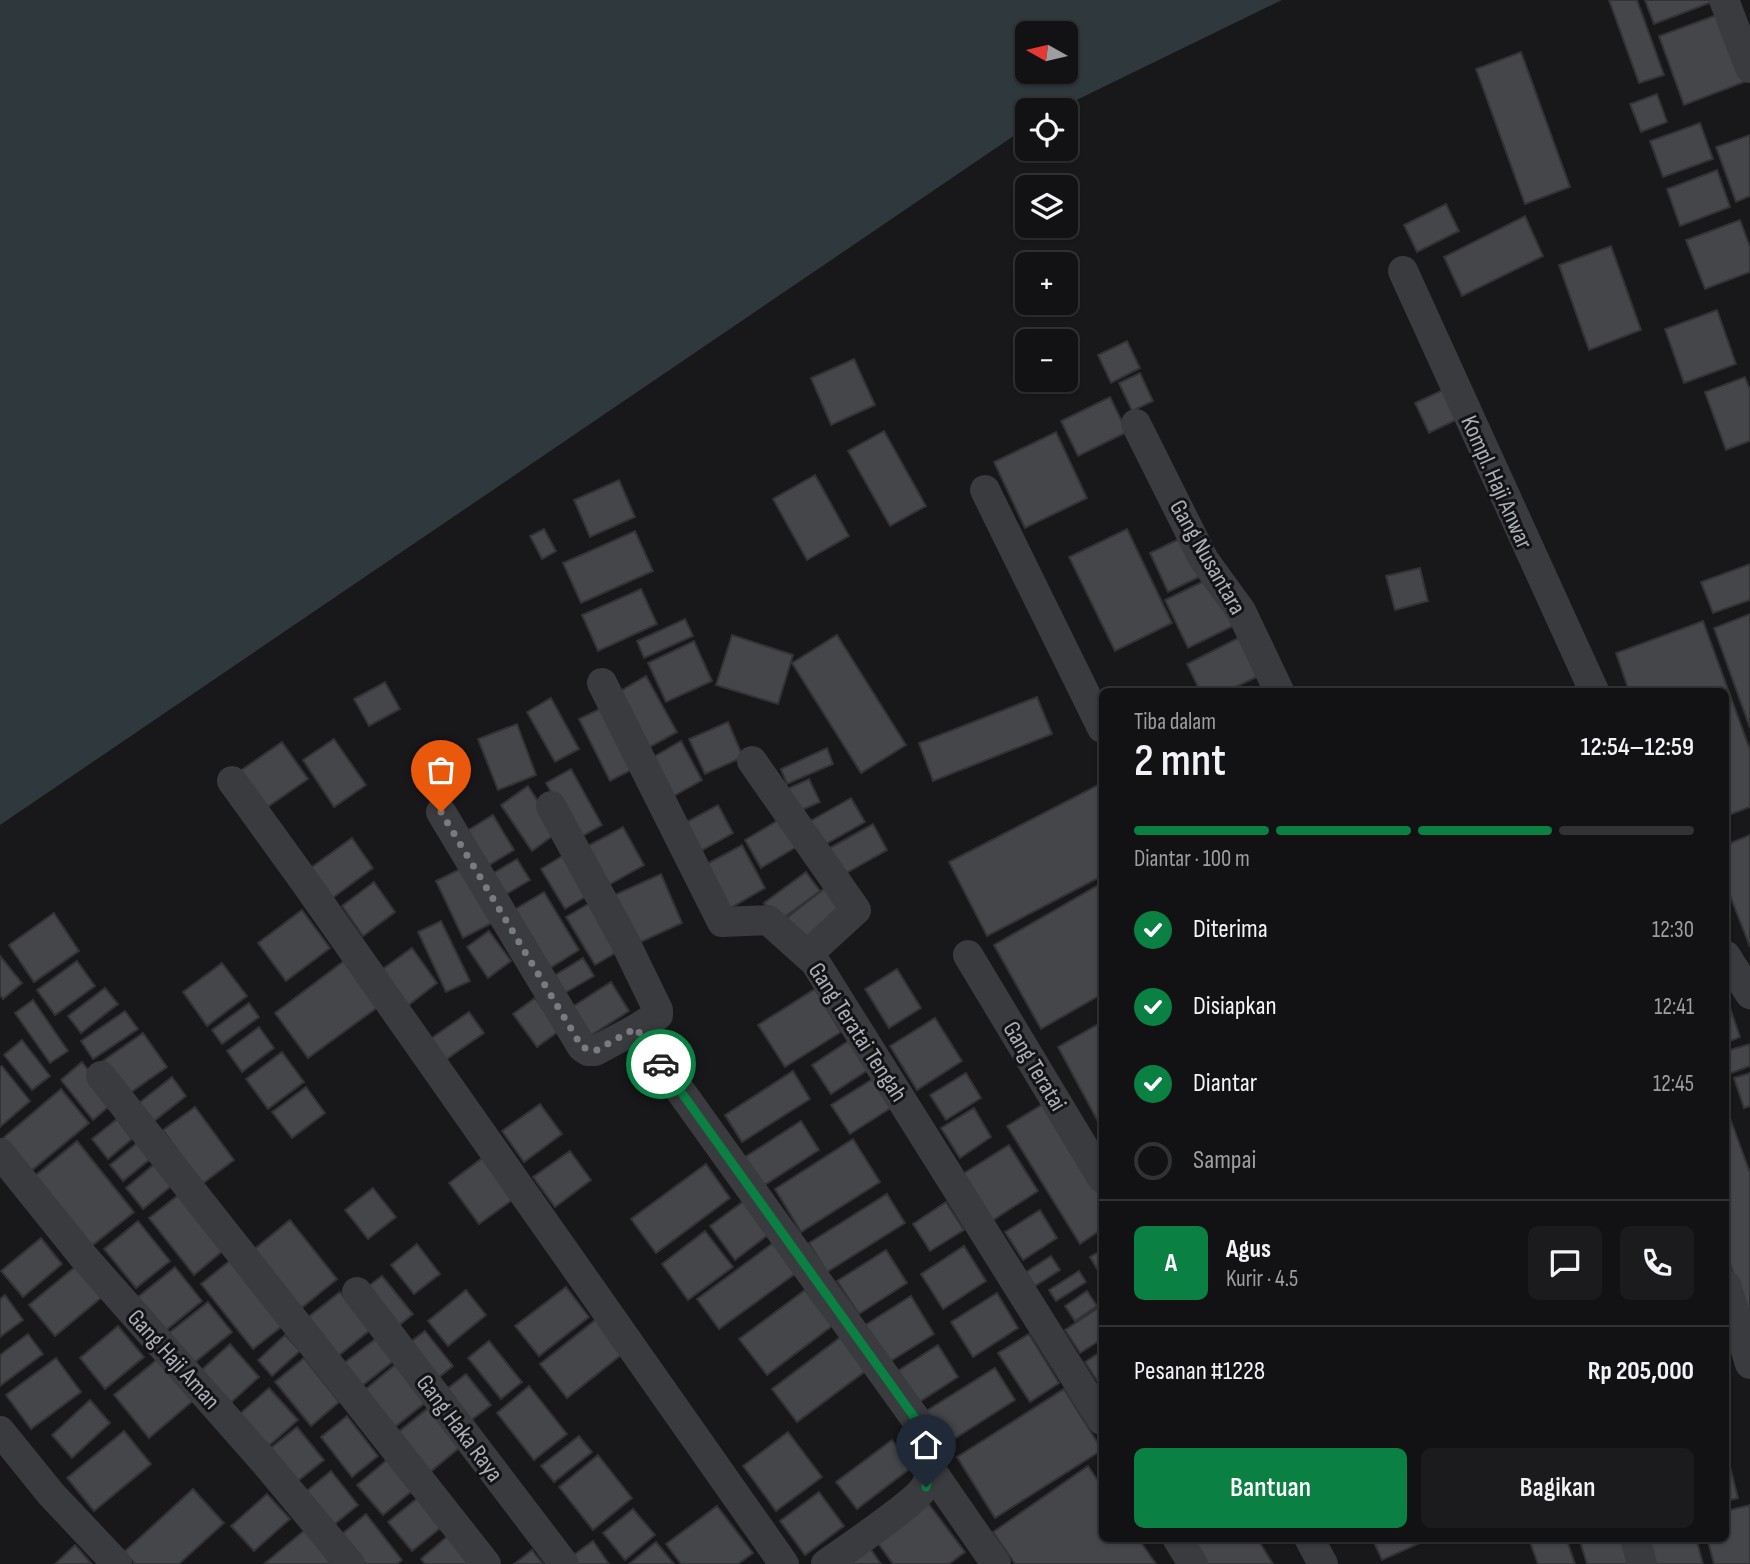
<!DOCTYPE html>
<html lang="id">
<meta charset="utf-8">
<style>
:root{--surface:#121214;--page:#1b1b1d;--text:#f1f3f6;--muted:#9c9ea0;--line:#313234;--accent:#0b8043}
body{margin:0;font-family:"Sofia Sans Condensed",sans-serif;background:var(--page);color:var(--text);height:100vh;display:flex;flex-direction:column;font-size:26px;white-space:nowrap}
*{box-sizing:border-box;margin:0}
p{font-size:23px;color:var(--muted)}
.icon{flex:none;width:38px;height:38px;fill:none;stroke:currentColor;stroke-width:2;stroke-linecap:round;stroke-linejoin:round}
.map{position:relative;flex:1;overflow:hidden}
.details{position:absolute;left:1099px;top:688px;width:630px;height:854px;display:flex;flex-direction:column;background:var(--surface);border-radius:10px;box-shadow:0 2px 5px #0004,0 0 0 2px var(--line)}
.details>*{flex:none}
.needle{width:46px;rotate:278deg}
.controls{position:absolute;left:1015px;top:21px;display:grid;gap:14px}
.controls a{display:grid;place-items:center;width:63px;height:63px;border-radius:10px;background:var(--surface);box-shadow:0 2px 5px #0004,0 0 0 2px var(--line);font-size:35px}
.pin{position:absolute;display:grid;place-items:center;width:60px;height:60px;color:#fff;margin:-72px -30px;border-radius:50% 50% 50% 0;rotate:-45deg;box-shadow:0 0 7px #0007}
.pin .icon{rotate:45deg}
.courier{position:absolute;display:grid;place-items:center;width:70px;height:70px;margin:-35px;border:5px solid #0b8043;border-radius:50%;background:#fff;color:#222;box-shadow:0 2px 9px #0007}
.head em{font-style:normal;font-weight:600}
.head div{display:flex;flex-direction:column-reverse}
.head{display:flex;align-items:center;justify-content:space-between;height:119px;padding:0 35px}
h1{font-size:46px;font-weight:600;line-height:52px}
.bar{display:grid;grid-template-columns:repeat(4,1fr);gap:10px 7px;align-content:center;height:84px;padding:0 35px}
.bar i{height:9px;border-radius:5px;background:var(--line)}
.bar .current{background:var(--accent)}
.bar p{grid-column:span 4}
.line{display:flex;align-items:center;gap:18px;padding:0 35px;border-top:2px solid var(--line)}
.line div{flex:1}
.round{display:grid;place-items:center;flex:none;width:74px;height:74px;border-radius:10px;background:var(--page)}
ol{padding:0 35px;list-style:none}
li{display:flex;align-items:center;gap:21px;height:77px}
li p{margin-inline-start:auto}
li .icon{padding:7px;border-radius:50%;background:var(--accent);color:#fff;stroke-width:4}
li:last-child{color:var(--muted)}
li i{width:38px;height:38px;border:4px solid var(--line);border-radius:50%}
.cta{display:flex;gap:14px;margin-top:auto;padding:14px 35px}
.cta a{flex:1;height:80px;border-radius:10px;background:var(--accent);color:#fff;font-size:28px;font-weight:600;line-height:80px;text-align:center}
.cta a+a{background:var(--page);color:var(--text)}
.map>svg:first-child{display:block}
</style>
<div class="map">
<svg width="1750" height="1564" viewBox="0 0 1750 1564">
<rect width="100%" height="100%" fill="#18181a"/>
<path fill="#2f383d" fill-rule="evenodd" d="M0 0H1282L1056 110H1027V127L0 825ZM1027 33H1066V72H1027Z"/>
<path fill="#45464a" stroke="#333336" stroke-width="2" d="M1609 0H1637L1664 75 1639 83Z
M1645 0H1711L1712 2 1654 24Z
M1722 13 1747 81 1684 105 1659 36Z
M1521 52 1570 187 1525 204 1476 69Z
M1657 94 1667 122 1641 132 1630 104Z
M1700 123 1713 159 1663 177 1650 141Z
M1750 135V196L1736 202 1716 147Z
M1717 170 1730 207 1680 226 1667 189Z
M1446 204 1459 231 1417 252 1404 225Z
M1525 216 1543 256 1462 296 1444 257Z
M1740 220 1750 247V272L1705 289 1686 240Z
M1611 246 1641 330 1589 350 1559 265Z
M1717 310 1736 364 1684 383 1665 329Z
M1127 341 1140 368 1111 383 1098 355Z
M854 359 875 405 831 425 811 378Z
M1140 373 1153 401 1132 411 1119 383Z
M1745 377 1750 390V441L1726 450 1705 392Z
M1445 389 1460 418 1429 433 1415 403Z
M1110 397 1127 432 1078 456 1061 421Z
M884 431 926 506 890 526 848 451Z
M1056 432 1087 498 1025 528 994 462Z
M815 475 849 536 807 560 773 499Z
M619 480 635 517 590 537 574 500Z
M544 529 556 551 542 559 530 536Z
M1127 529 1172 623 1115 651 1069 557Z
M635 531 653 571 581 603 563 563Z
M1181 538 1199 577 1168 592 1150 553Z
M1750 564V600L1713 613 1701 582Z
M1420 568 1428 601 1395 610 1386 576Z
M1210 578 1233 626 1188 648 1165 600Z
M641 589 657 624 598 651 582 615Z
M1750 614V728L1714 628Z
M685 619 693 636 644 658 637 641Z
M1703 621 1750 750V807L1726 816V691H1629L1616 653Z
M732 635 793 655 778 704 716 685Z
M837 635 906 745 861 773 792 663Z
M1242 636 1261 675 1227 691H1200L1187 664Z
M694 641 712 681 666 702 648 663Z
M646 676 677 732 648 748 617 693Z
M385 682 400 709 369 726 354 699Z
M1037 697 1052 734 933 781 919 743Z
M551 698 579 749 555 762 527 712Z
M610 704 641 765 610 781 579 719Z
M728 722 743 757 705 774 689 739Z
M517 724 536 775 498 790 478 739Z
M334 739 366 785 334 807 303 760Z
M681 741 702 780 672 797 650 759Z
M282 742 308 779 263 810 237 773Z
M827 748 833 764 787 784 781 769Z
M571 769 602 825 577 839 546 783Z
M809 779 820 802 797 812 787 789Z
M1098 785 1102 793V876L987 936 949 862Z
M528 786 558 832 532 851 501 805Z
M851 798 865 822 819 848 805 824Z
M718 805 733 833 699 852 683 824Z
M493 815 514 850 486 867 465 832Z
M782 818 798 846 761 868 745 840Z
M873 824 887 850 841 876 826 850Z
M623 827 644 865 605 887 584 848Z
M1750 835V947L1726 885V845Z
M352 838 373 868 331 899 309 869Z
M742 845 765 888 727 910 703 866Z
M567 853 592 893 565 909 541 869Z
M517 859 530 880 498 899 485 878Z
M464 867 492 923 463 938 436 881Z
M806 872 820 891 778 922 764 903Z
M661 874 682 923 632 946 610 897Z
M374 882 395 912 363 936 342 906Z
M1102 883V994L1041 1029 994 945Z
M829 885 849 911 805 945 785 919Z
M544 892 579 950 542 973 507 914Z
M593 901 622 949 595 965 566 917Z
M302 910 330 948 286 981 258 943Z
M54 913 79 951 34 982 9 945Z
M441 921 470 981 446 992 418 932Z
M489 931 511 961 488 978 467 947Z
M412 948 437 983 406 1007 380 971Z
M0 956 22 983 3 999 0 995Z
M583 958 594 976 563 994 552 977Z
M77 961 95 986 55 1015 37 990Z
M344 961 378 1007 308 1058 275 1013Z
M222 963 247 996 207 1026 183 992Z
M897 969 921 1008 889 1028 865 989Z
M611 982 629 1011 587 1038 569 1009Z
M105 988 118 1004 81 1033 68 1016Z
M815 989 841 1032 785 1067 758 1025Z
M1726 996 1740 1037 1726 1043Z
M535 998 559 1031 537 1047 513 1014Z
M33 1000 68 1051 50 1063 15 1013Z
M249 1003 259 1017 222 1044 212 1030Z
M125 1011 138 1029 93 1059 81 1041Z
M469 1012 484 1033 444 1061 430 1039Z
M935 1018 962 1061 917 1090 890 1046Z
M1102 1022V1129L1058 1047Z
M259 1027 274 1048 242 1072 227 1051Z
M143 1033 167 1067 124 1097 100 1063Z
M22 1040 50 1076 32 1090 4 1055Z
M850 1040 868 1070 831 1094 812 1065Z
M1750 1044V1066L1726 1075V1051Z
M282 1052 304 1082 268 1109 246 1079Z
M82 1062 114 1102 93 1120 61 1080Z
M2 1066 30 1101 0 1127V1067Z
M793 1071 810 1099 742 1142 725 1115Z
M966 1073 981 1098 946 1120 930 1095Z
M1750 1073V1106L1744 1108 1734 1078Z
M172 1077 186 1096 149 1125 135 1106Z
M876 1077 894 1106 850 1134 831 1105Z
M306 1087 325 1113 292 1138 272 1112Z
M61 1089 89 1123 31 1171 3 1138Z
M540 1104 562 1134 524 1162 502 1131Z
M1043 1104 1102 1199V1229L1080 1244 1007 1126Z
M195 1107 234 1160 202 1184 163 1130Z
M1726 1107 1750 1173V1320L1726 1253Z
M974 1108 991 1137 960 1158 941 1128Z
M117 1119 132 1139 108 1159 92 1139Z
M801 1121 819 1150 763 1186 745 1157Z
M142 1139 155 1155 123 1181 110 1165Z
M853 1139 880 1182 801 1232 775 1189Z
M77 1141 134 1212 88 1249 31 1179Z
M1009 1145 1038 1191 990 1222 961 1175Z
M570 1151 591 1180 555 1207 533 1177Z
M485 1156 515 1198 479 1224 449 1183Z
M158 1161 175 1183 143 1209 126 1188Z
M706 1164 730 1198 656 1253 631 1219Z
M373 1188 396 1217 368 1239 345 1210Z
M181 1193 225 1249 194 1275 149 1218Z
M887 1194 905 1223 827 1272 809 1243Z
M744 1201 768 1235 735 1260 710 1226Z
M946 1202 964 1230 930 1251 913 1224Z
M1040 1210 1057 1238 1023 1260 1005 1232Z
M290 1220 337 1279 299 1310 252 1251Z
M138 1221 170 1261 136 1288 104 1249Z
M705 1231 733 1267 688 1300 662 1264Z
M41 1238 62 1264 23 1297 1 1271Z
M773 1243 795 1274 719 1329 697 1299Z
M417 1244 440 1274 414 1294 391 1265Z
M964 1246 986 1281 943 1309 921 1274Z
M886 1250 907 1283 859 1314 837 1281Z
M1102 1250V1272L1100 1274 1090 1257Z
M1051 1256 1060 1270 1035 1286 1026 1272Z
M232 1259 285 1324 253 1349 201 1284Z
M76 1266 102 1297 55 1336 29 1305Z
M175 1267 202 1301 165 1331 138 1297Z
M1079 1271 1086 1282 1056 1301 1049 1290Z
M382 1276 413 1314 397 1327 366 1288Z
M566 1287 589 1317 539 1356 515 1326Z
M466 1290 486 1315 448 1346 428 1321Z
M805 1290 832 1326 767 1375 739 1339Z
M1087 1291 1097 1306 1075 1321 1065 1306Z
M340 1292 370 1330 337 1357 307 1318Z
M997 1293 1018 1328 973 1357 951 1322Z
M5 1295 23 1320 0 1337V1299Z
M911 1296 934 1334 883 1366 859 1329Z
M208 1302 232 1332 189 1367 165 1336Z
M1098 1308 1102 1315V1339L1080 1353 1065 1330Z
M599 1317 626 1351 567 1398 540 1364Z
M118 1326 144 1357 105 1389 80 1358Z
M425 1331 453 1366 433 1382 405 1346Z
M28 1334 43 1354 0 1386V1355Z
M1029 1334 1059 1383 1030 1402 998 1353Z
M285 1335 300 1351 272 1376 258 1360Z
M842 1336 867 1370 797 1422 772 1389Z
M378 1337 396 1359 358 1389 340 1366Z
M489 1341 522 1382 501 1399 468 1358Z
M230 1344 259 1377 226 1407 197 1374Z
M938 1345 958 1377 916 1404 896 1372Z
M1102 1351V1384L1100 1385 1085 1362Z
M56 1358 81 1392 31 1429 6 1395Z
M159 1358 194 1400 149 1438 114 1395Z
M304 1358 339 1402 311 1426 275 1382Z
M396 1364 426 1402 390 1431 361 1393Z
M995 1368 1015 1400 946 1444 926 1411Z
M466 1374 491 1405 466 1424 442 1393Z
M529 1386 567 1434 534 1460 497 1413Z
M269 1388 298 1420 264 1450 235 1418Z
M1064 1389 1102 1450 995 1518 957 1457Z
M90 1400 110 1423 72 1458 52 1435Z
M428 1408 459 1448 423 1478 391 1438Z
M347 1416 378 1456 352 1477 321 1437Z
M297 1427 324 1460 294 1484 267 1451Z
M124 1431 151 1464 94 1511 67 1478Z
M788 1432 822 1477 776 1511 743 1466Z
M579 1436 592 1452 554 1482 541 1466Z
M892 1440 912 1467 857 1509 836 1482Z
M1726 1451 1738 1498 1726 1501Z
M598 1455 632 1498 593 1530 559 1487Z
M388 1459 413 1490 383 1515 357 1485Z
M1088 1466 1102 1487V1538H1138L1156 1564H1015L993 1532Z
M331 1471 358 1505 330 1528 303 1494Z
M193 1489 224 1523 179 1564H135L124 1552Z
M819 1492 844 1526 805 1555 780 1521Z
M267 1494 290 1519 254 1551 231 1526Z
M420 1496 444 1525 412 1551 388 1522Z
M928 1503 965 1552 949 1564H893L877 1542Z
M1750 1505V1564H1714L1707 1538H1726V1511Z
M717 1506 753 1553 738 1564H681L666 1544Z
M633 1509 655 1535 625 1560 603 1533Z
M366 1514 402 1560 397 1564H366L342 1534Z
M306 1529 331 1564H264Z
M450 1534 473 1564H425L421 1559Z
M1188 1538H1257L1273 1564H1204Z
M1372 1538H1431L1382 1560Z
M1541 1538H1566L1575 1564H1538L1530 1542Z
M1579 1538H1622L1631 1564H1587Z
M1644 1538H1696L1703 1564H1650Z
M593 1541 609 1564H572L568 1559Z
M656 1542 674 1564H629Z
M75 1545 92 1564H55Z
M870 1548 881 1564H849Z
M532 1550 543 1564H514Z"/>
<g fill="none" stroke-linecap="round" stroke-linejoin="round">
<path stroke="#3a3b3f" stroke-width="30" d="M1724 0 1750 68
M1403 271 1594 691
M1136 424 1204 560 1241 611 1279 691
M985 490 1102 728
M602 683 722 922 768 920 815 962 1102 1420
M752 761 856 910 807 955
M232 781 305 882 784 1564
M551 806 624 940 658 1010V1015L636 1029
M441 812 582 1047 588 1051H595L636 1029 920 1425C927 1444 935 1463 927 1483 922 1499 844 1551 826 1564
M968 955 1102 1178
M1726 956 1750 994
M101 1076 486 1564
M0 1153 82 1255 264 1461 350 1564
M1726 1285 1750 1364
M357 1292 564 1564
M0 1431 51 1494 117 1564
M931 1470 996 1564
M1177 1538 1193 1564
M1309 1538 1323 1564
M1635 1538 1642 1564"/>
</g>
<g fill="none" stroke-linecap="round" stroke-linejoin="round">
<path stroke="#787b81" stroke-width="7" stroke-dasharray="0 12.6" d="M441 812 582 1047 595 1051 636 1028 661 1064"/>
<path stroke="#0b8043" stroke-width="9" d="M661 1064 920 1425C929 1449 933 1462 926 1487"/>
</g>
<g text-anchor="middle" stroke-width="6" stroke-linejoin="round" paint-order="stroke">
<g font-size="24" fill="#acb0b9" stroke="#131315">
<text transform="translate(1497 482) rotate(66)" y="8">Kompl. Haji Anwar</text>
<text transform="translate(1208 557) rotate(60)" y="8">Gang Nusantara</text>
<text transform="translate(858 1032) rotate(57)" y="8">Gang Teratai Tengah</text>
<text transform="translate(1035 1066) rotate(59)" y="8">Gang Teratai</text>
<text transform="translate(174 1359) rotate(48)" y="8">Gang Haji Aman</text>
<text transform="translate(460 1428) rotate(53)" y="8">Gang Haka Raya</text>
</g>
</g>
</svg>
<div class="controls">
<a><svg class="needle" viewBox="-14 -14 28 28"><path d="M0-13l5 13h-10z" fill="#e53935"/><path d="M0 13l5-13h-10z" fill="#9c9ea0"/></svg></a>
<a><svg class="icon" aria-label="locate" viewBox="0 0 24 24"><circle cx="12" cy="12" r="6"/><path d="M12 2v4M12 18v4M2 12h4M18 12h4"/></svg></a>
<a><svg class="icon" aria-label="layers" viewBox="0 0 24 24"><path d="M12 4l9 5-9 5-9-5zM3 14l9 5 9-5"/></svg></a>
<a>+</a>
<a>−</a>
</div>
<div class="pin" style="left:441px;top:812px;background:#ea580c"><svg class="icon" aria-label="bag" viewBox="0 0 24 24"><path d="M5 8h14l-1 12H6zM9 8a3 3 0 0 1 6 0"/></svg></div>
<div class="pin" style="left:926px;top:1487px;background:#1f2937"><svg class="icon" aria-label="home" viewBox="0 0 24 24"><path d="M3 11l9-7 9 7M6 9v11h12V9"/></svg></div>
<div class="courier" style="left:661px;top:1064px"><svg class="icon" aria-label="car" viewBox="0 0 24 24"><path d="M5 17H2v-5l4-1 3-4h7l3 4 3 1v5h-3M9 17h6M6 11h13"/><circle cx="7" cy="17" r="2"/><circle cx="17" cy="17" r="2"/></svg></div>
<section class="details">
<div class="head"><div><h1>2 mnt</h1><p>Tiba dalam</p></div><em>12:54–12:59</em></div>
<div class="bar"><i class="current"></i><i class="current"></i><i class="current"></i><i></i><p>Diantar · 100 m</p></div>
<ol>
<li><svg class="icon" aria-label="check" viewBox="0 0 24 24"><path d="M5 12l5 5 9-10"/></svg>Diterima<p>12:30</p></li>
<li><svg class="icon" aria-label="check" viewBox="0 0 24 24"><path d="M5 12l5 5 9-10"/></svg>Disiapkan<p>12:41</p></li>
<li><svg class="icon" aria-label="check" viewBox="0 0 24 24"><path d="M5 12l5 5 9-10"/></svg>Diantar<p>12:45</p></li>
<li><i></i>Sampai</li>
</ol>
<div class="line" style="height:126px"><b class="round" style="background:var(--accent);color:#fff">A</b><div><b>Agus</b><p>Kurir · 4.5</p></div><a class="round"><svg class="icon" aria-label="chat" viewBox="0 0 24 24"><path d="M4 5h16v11H9l-5 4z"/></svg></a><a class="round"><svg class="icon" aria-label="phone" viewBox="0 0 24 24"><path d="M5 4h4l2 5-3 2q2 4 5 5l2-3 5 2v4C11 20 4 13 5 4z"/></svg></a></div>
<div class="line" style="height:91px"><div>Pesanan #1228</div><b>Rp 205,000</b></div>
<div class="cta"><a>Bantuan</a><a>Bagikan</a></div>
</section>
</div>
